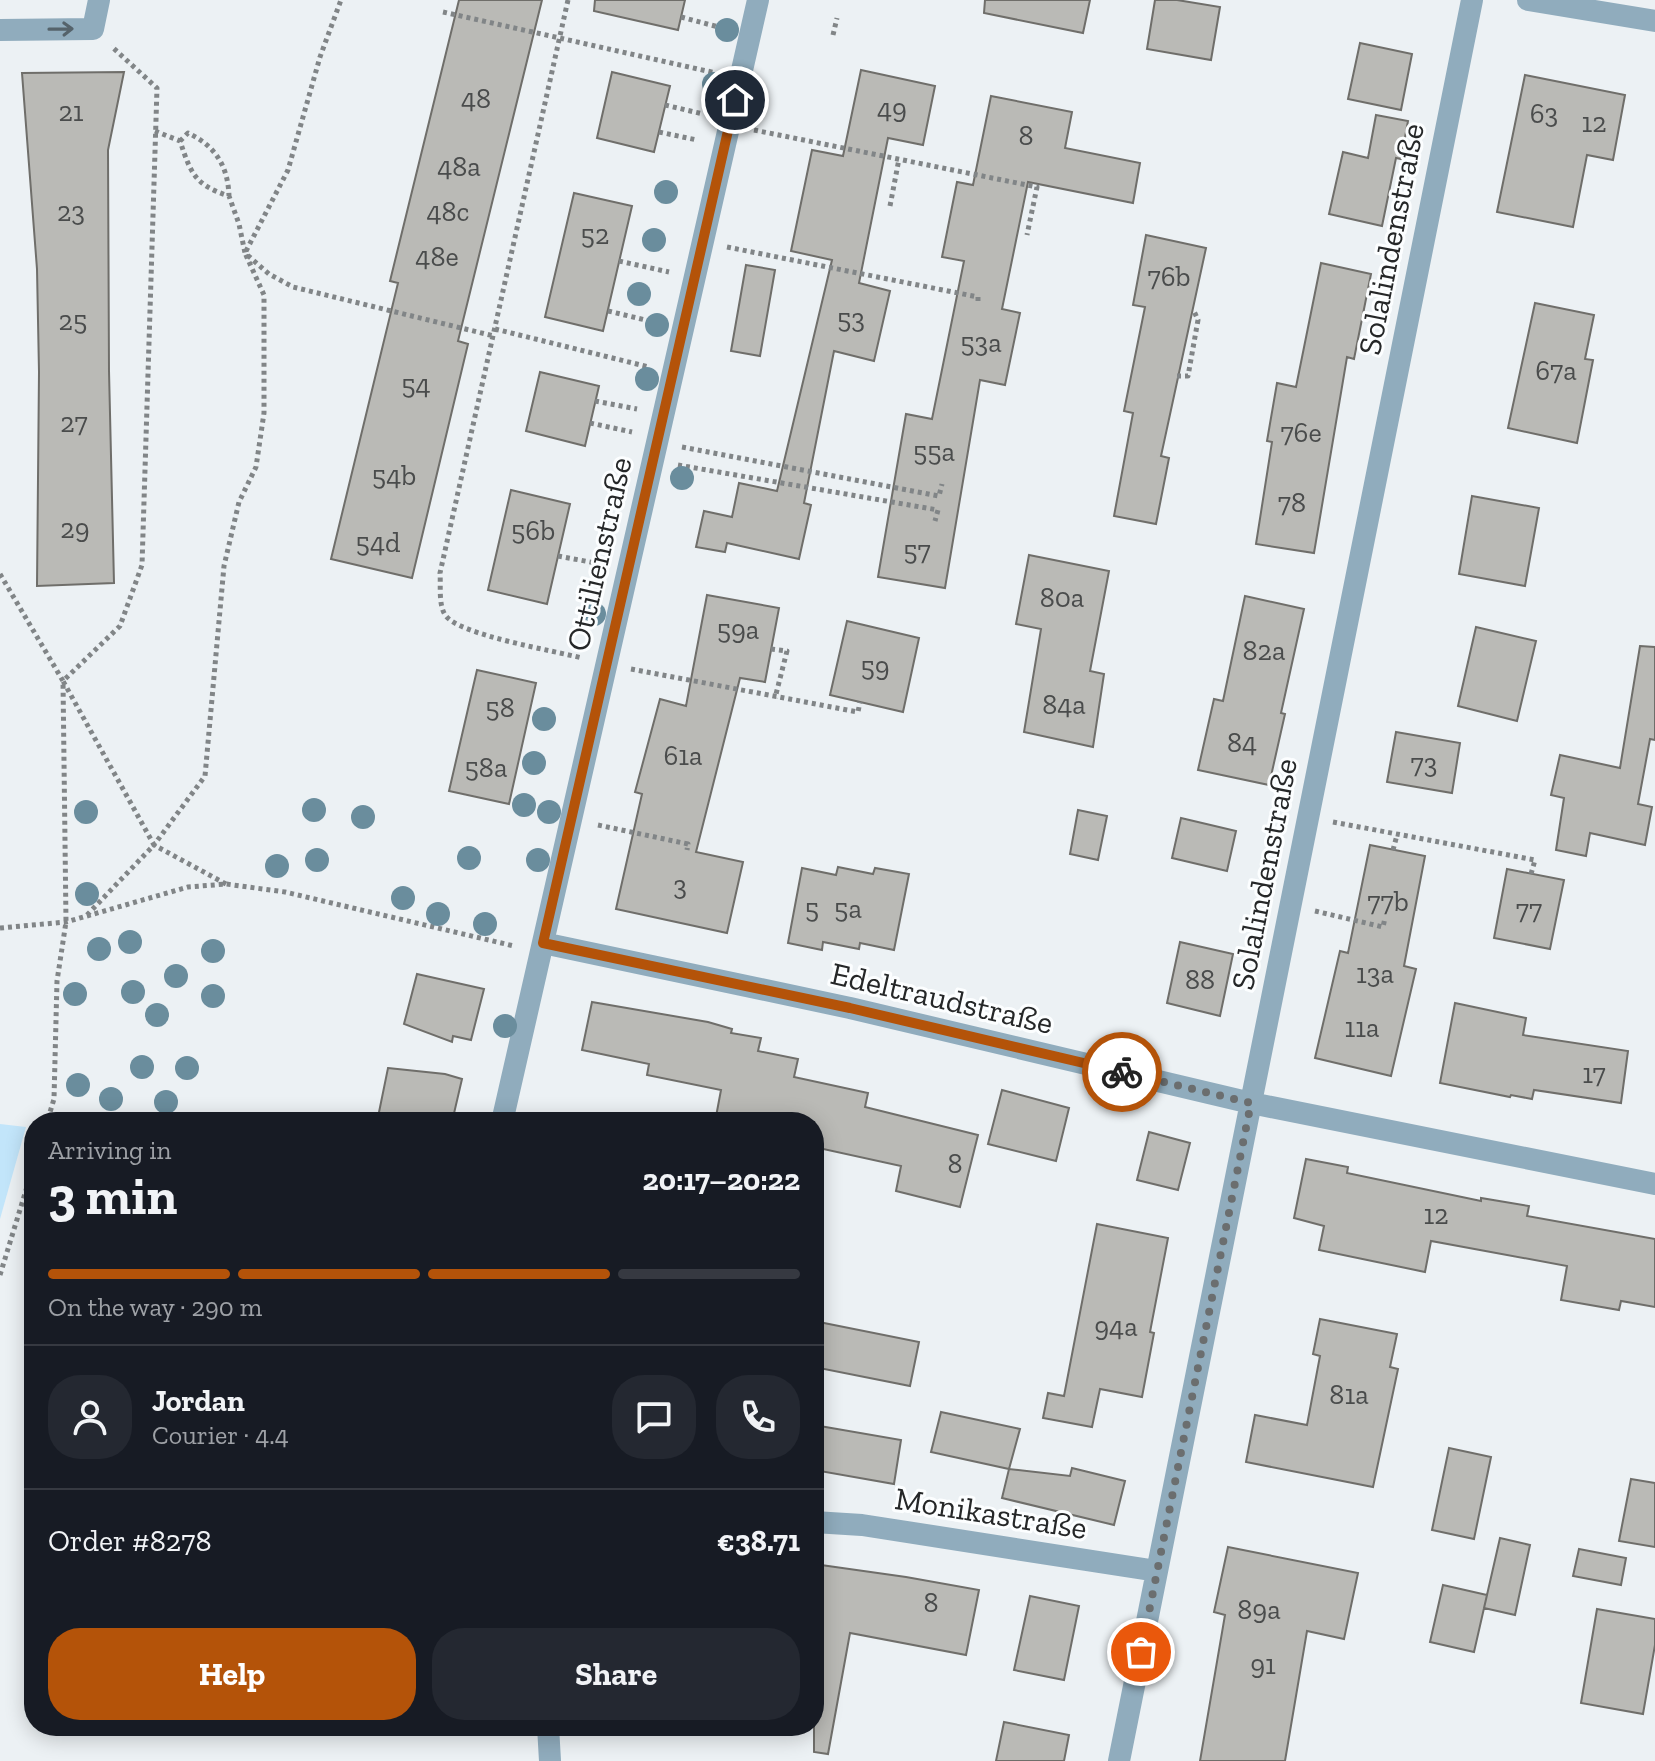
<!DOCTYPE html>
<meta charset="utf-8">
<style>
:root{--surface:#171b24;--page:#242831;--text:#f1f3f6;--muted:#9ea1a6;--line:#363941;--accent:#b45309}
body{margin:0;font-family:"Zilla Slab",serif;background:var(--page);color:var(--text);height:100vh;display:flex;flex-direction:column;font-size:30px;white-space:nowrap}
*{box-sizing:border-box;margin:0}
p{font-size:26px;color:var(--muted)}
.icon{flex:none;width:44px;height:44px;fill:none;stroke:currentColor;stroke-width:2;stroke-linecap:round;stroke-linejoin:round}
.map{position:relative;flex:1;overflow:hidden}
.panel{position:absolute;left:24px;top:1112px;width:800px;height:624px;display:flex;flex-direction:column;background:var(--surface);border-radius:32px;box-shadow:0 4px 20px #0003}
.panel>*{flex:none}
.pin{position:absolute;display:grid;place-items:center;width:68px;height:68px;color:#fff;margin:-34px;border:4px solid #fff;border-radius:50%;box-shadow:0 2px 8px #0007}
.courier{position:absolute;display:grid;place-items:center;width:80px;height:80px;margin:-40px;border:6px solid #b45309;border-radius:50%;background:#fff;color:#222;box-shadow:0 2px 10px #0007}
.headline em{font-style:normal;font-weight:800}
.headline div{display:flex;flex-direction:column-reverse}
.headline{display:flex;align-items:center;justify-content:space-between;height:136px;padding:0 24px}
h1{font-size:52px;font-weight:800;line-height:60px}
.bar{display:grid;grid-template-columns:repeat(4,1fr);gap:12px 8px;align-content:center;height:96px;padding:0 24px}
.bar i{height:10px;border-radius:6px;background:var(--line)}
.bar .current{background:var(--accent)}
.bar p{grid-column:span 4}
.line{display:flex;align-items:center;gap:20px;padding:0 24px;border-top:2px solid var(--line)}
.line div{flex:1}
.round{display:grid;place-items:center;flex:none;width:84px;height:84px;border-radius:32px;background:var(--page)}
.button{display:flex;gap:16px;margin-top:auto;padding:16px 24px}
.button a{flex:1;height:92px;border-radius:32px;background:var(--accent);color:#fff;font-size:32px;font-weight:800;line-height:92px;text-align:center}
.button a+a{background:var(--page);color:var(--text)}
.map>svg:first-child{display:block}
</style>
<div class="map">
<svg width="1655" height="1761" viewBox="0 0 1655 1761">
<rect width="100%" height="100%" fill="#ecf1f4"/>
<path fill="#c2e5fa" d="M0 1124 26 1127 0 1219Z"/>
<path fill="#babab6" stroke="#6f6e6a" stroke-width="2" d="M459 0H542L458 341 468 344 412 578 331 559 398 283 390 281Z
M595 0H685L678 30 594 11Z
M985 0H1090L1083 33 984 13Z
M1155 0H1177L1220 7 1211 60 1147 49Z
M1360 43 1412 54 1401 110 1348 99Z
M861 70 935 86 923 145 888 138 859 283 890 291 874 361 834 351 804 503 811 505 799 559 727 543 725 552 696 547 704 511 732 517 739 483 777 491 832 260 791 251 812 150 843 156Z
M124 72 108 150 109 371 114 583 37 586 39 372 37 269 22 73Z
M612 72 670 86 654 152 597 138Z
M1525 75 1625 95 1613 160 1587 155 1573 227 1497 212Z
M991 96 1072 112 1065 148 1140 163 1133 203 1028 182 1002 309 1020 313 1005 385 980 380 945 588 878 577 906 414 932 419 964 261 942 257 957 182 973 185Z
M1376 115 1408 121 1401 159 1396 158 1382 226 1329 214 1343 152 1368 158Z
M574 193 632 206 603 331 545 317Z
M1146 235 1206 248 1161 456 1169 458 1156 524 1114 516 1133 413 1124 411 1145 307 1133 305Z
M1321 263 1371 274 1354 359 1347 357 1314 553 1256 544 1272 442 1267 441 1277 383 1296 387Z
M746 265 775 270 760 356 731 351Z
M1535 303 1594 315 1585 359 1593 360 1577 443 1508 428Z
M540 372 599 386 585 446 526 431Z
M511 490 570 504 547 604 488 590Z
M1472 496 1539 508 1525 586 1459 574Z
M1029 555 1109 571 1090 671 1104 674 1093 747 1024 732 1041 629 1016 624Z
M707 595 779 608 765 682 740 678 696 852 743 862 727 933 616 909 642 794 635 792 660 699 686 706Z
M1245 596 1304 609 1281 713 1285 714 1269 785 1198 770 1214 699 1223 701Z
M847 621 919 638 903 712 830 695Z
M1476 627 1536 641 1517 721 1458 706Z
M1640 646 1655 647V740L1650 739 1638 804 1652 807 1645 845 1590 833 1586 856 1556 850 1564 798 1551 795 1560 755 1620 768Z
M477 670 536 683 509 804 449 791Z
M1396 732 1460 743 1452 793 1387 782Z
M1078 810 1107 816 1098 860 1070 854Z
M1181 818 1236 831 1227 871 1172 858Z
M1370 845 1425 856 1404 966 1416 969 1391 1076 1315 1058 1340 951 1348 953Z
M838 867 873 874 875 868 909 874 894 950 860 943 859 949 823 942 822 950 788 943 802 868 836 875Z
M1507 869 1564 880 1550 949 1494 938Z
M1180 942 1233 954 1220 1016 1167 1003Z
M417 974 484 989 471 1040 453 1036 452 1042 404 1024Z
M592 1002 708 1022 732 1029 731 1033 761 1038 758 1051 798 1059 794 1077 868 1093 865 1107 978 1135 960 1207 896 1191 901 1166 814 1147V1122H715L721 1090 647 1075 649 1064 582 1050Z
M1455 1003 1526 1018 1523 1035 1628 1051 1621 1103 1534 1090 1532 1099 1511 1095 1510 1097 1440 1083Z
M388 1068 445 1074 462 1079 452 1122H377Z
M1002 1090 1069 1108 1056 1161 988 1144Z
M1149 1132 1190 1143 1178 1190 1137 1180Z
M1306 1159 1348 1167 1347 1173 1481 1201V1198L1529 1206 1527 1216 1655 1239V1307L1621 1301 1619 1310 1561 1300 1567 1266 1431 1241 1425 1272 1319 1250 1324 1226 1294 1218Z
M1097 1224 1168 1238 1150 1332 1154 1333 1142 1397 1100 1389 1092 1427 1043 1418 1048 1393 1064 1396Z
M1320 1319 1397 1334 1390 1367 1398 1369 1373 1487 1246 1462 1255 1415 1307 1425 1320 1356 1313 1354Z
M814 1321 919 1342 910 1386 814 1367Z
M941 1412 1020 1429 1009 1469 931 1452Z
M814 1425 901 1440 894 1484 814 1470Z
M1449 1448 1491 1457 1474 1539 1432 1530Z
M1072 1468 1125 1481 1114 1525 1002 1498 1009 1469 1070 1476Z
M1631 1479 1655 1483V1547L1619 1541Z
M1500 1538 1530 1545 1515 1615 1484 1608Z
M1228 1547 1358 1573 1344 1639 1307 1631 1285 1761H1200L1225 1615 1214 1612Z
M1579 1549 1626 1558 1621 1585 1573 1576Z
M814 1564 906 1577 979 1590 966 1655 850 1633 828 1754 814 1752Z
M1443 1585 1487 1595 1474 1652 1430 1642Z
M1030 1596 1079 1606 1064 1680 1014 1670Z
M1597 1609 1655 1619V1645L1643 1714 1581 1703Z
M1004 1722 1069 1735 1064 1761H996Z"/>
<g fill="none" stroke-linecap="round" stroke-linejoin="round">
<path stroke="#818587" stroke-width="5" stroke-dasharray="4 4" stroke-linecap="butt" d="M568 0 440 573C441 585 438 606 446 616 460 635 555 651 582 658
M443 12 716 73
M681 17 726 29
M833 35 837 18
M665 105 703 114
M754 130 1037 187 1027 235
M155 131 180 141C191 174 195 185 229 196L239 224 245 253 269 274 293 287 494 336
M659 132 697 140
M180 141 188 133C216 146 228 167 229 196
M890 206 899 159
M727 247 978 297V304
M619 261 669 272
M608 311 658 323
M495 329 649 367
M1177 376H1188L1198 320 1193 309
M595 401 637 409
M590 423 632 432
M682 447 939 496 942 484
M678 465 938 510 935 521
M558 556 601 564
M0 574 63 681 66 922 57 981 54 1099 47 1122
M771 649 787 651 775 698
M631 669 858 712 860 702
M1333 822 1535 860 1531 874
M598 825 688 844 687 850
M1393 850 1397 835
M226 884 154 845 205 776 224 566 239 502 256 467 264 413V295L245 253 288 170 320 57 341 0
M1315 911 1383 927 1385 918
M87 915 154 845 63 681 120 626 142 565 157 88 111 46
M0 928 66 922 188 887 226 884 285 892 514 946
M0 1275 34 1164"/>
<path stroke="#90acbd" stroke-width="22" d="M1528 0 1655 21
M0 30 93 29 99 0
M543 943 850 1008 1251 1103 1655 1184
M502 1122 758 0
M814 1522 862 1525 1157 1571
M548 1726 550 1761
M1119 1761 1472 0"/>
</g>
<g fill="#6a8d9d">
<circle cx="727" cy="30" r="12"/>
<circle cx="714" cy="84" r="12"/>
<circle cx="666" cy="192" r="12"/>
<circle cx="654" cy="240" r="12"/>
<circle cx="639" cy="294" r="12"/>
<circle cx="657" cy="325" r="12"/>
<circle cx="647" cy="379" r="12"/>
<circle cx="682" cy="478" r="12"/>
<circle cx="594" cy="614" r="12"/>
<circle cx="544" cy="719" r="12"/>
<circle cx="534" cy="763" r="12"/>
<circle cx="524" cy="805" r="12"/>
<circle cx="314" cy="810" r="12"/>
<circle cx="86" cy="812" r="12"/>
<circle cx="549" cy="812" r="12"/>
<circle cx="363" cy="817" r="12"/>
<circle cx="469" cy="858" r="12"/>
<circle cx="317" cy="860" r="12"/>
<circle cx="538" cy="860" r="12"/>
<circle cx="277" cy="866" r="12"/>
<circle cx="87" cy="894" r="12"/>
<circle cx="403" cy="898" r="12"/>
<circle cx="438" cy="914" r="12"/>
<circle cx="485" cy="924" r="12"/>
<circle cx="130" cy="942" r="12"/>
<circle cx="99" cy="949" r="12"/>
<circle cx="213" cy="951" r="12"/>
<circle cx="176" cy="976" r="12"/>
<circle cx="133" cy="992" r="12"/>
<circle cx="75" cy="994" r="12"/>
<circle cx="213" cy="996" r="12"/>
<circle cx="157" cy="1015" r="12"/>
<circle cx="505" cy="1026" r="12"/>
<circle cx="142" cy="1067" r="12"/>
<circle cx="187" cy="1068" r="12"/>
<circle cx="78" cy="1085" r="12"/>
<circle cx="111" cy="1099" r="12"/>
<circle cx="166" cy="1102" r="12"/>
</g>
<defs><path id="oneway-shaft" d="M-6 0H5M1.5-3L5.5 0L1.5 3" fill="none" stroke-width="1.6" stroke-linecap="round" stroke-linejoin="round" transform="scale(2)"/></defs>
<use stroke="#55636b" href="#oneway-shaft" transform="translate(61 29) rotate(-1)"/>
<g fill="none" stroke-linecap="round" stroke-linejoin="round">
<path stroke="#6b6e6f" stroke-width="8" stroke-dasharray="0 14.4" d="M1122 1072 1251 1103 1141 1652"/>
<path stroke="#b45309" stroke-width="10" d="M735 100 543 943 850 1008 1122 1072"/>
</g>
<g text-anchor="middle" stroke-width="6" stroke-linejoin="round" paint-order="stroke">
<g font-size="28" fill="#4a4c4c">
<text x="476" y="108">48</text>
<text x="892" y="118">49</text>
<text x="71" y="121">21</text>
<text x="1544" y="123">63</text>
<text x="1594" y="132">12</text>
<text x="1026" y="145">8</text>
<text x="459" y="176">48a</text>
<text x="71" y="221">23</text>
<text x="448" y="221">48c</text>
<text x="595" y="244">52</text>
<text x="437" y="266">48e</text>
<text x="1169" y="286">76b</text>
<text x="851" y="328">53</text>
<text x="73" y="330">25</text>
<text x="981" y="352">53a</text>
<text x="1556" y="380">67a</text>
<text x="416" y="394">54</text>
<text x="74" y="432">27</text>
<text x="1301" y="442">76e</text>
<text x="934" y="461">55a</text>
<text x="394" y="485">54b</text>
<text x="1292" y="512">78</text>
<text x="75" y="538">29</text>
<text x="533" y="540">56b</text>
<text x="378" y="552">54d</text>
<text x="917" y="560">57</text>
<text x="1062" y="607">80a</text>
<text x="738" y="639">59a</text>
<text x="1264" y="660">82a</text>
<text x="875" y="676">59</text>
<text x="1064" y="714">84a</text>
<text x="500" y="717">58</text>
<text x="1242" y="752">84</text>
<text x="683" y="765">61a</text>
<text x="1424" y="773">73</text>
<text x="486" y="777">58a</text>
<text x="680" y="895">3</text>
<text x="1388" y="911">77b</text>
<text x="812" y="918">5</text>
<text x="848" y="918">5a</text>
<text x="1529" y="919">77</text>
<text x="1375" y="983">13a</text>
<text x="1200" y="989">88</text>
<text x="1362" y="1037">11a</text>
<text x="1594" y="1083">17</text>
<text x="955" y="1173">8</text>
<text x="1436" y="1224">12</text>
<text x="1116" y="1336">94a</text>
<text x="1349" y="1404">81a</text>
<text x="931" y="1612">8</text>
<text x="1259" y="1619">89a</text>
<text x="1263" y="1674">91</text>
</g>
<g font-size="32" fill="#252728" stroke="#fcfeff">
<text transform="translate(1391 239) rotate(-79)" y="11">Solalindenstraße</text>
<text transform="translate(599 554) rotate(-77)" y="11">Ottilienstraße</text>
<text transform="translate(1264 874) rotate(-79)" y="11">Solalindenstraße</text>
<text transform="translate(942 998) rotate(13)" y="11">Edeltraudstraße</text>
<text transform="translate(991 1513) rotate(9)" y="11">Monikastraße</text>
</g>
</g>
</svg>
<div class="pin" style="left:1141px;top:1652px;background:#ea580c"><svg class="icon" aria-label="bag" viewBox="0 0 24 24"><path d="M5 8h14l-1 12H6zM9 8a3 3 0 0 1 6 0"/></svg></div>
<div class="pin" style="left:735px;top:100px;background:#1f2937"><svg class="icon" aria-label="home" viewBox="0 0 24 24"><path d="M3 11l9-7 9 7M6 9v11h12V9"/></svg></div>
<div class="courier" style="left:1122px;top:1072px"><svg class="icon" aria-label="bike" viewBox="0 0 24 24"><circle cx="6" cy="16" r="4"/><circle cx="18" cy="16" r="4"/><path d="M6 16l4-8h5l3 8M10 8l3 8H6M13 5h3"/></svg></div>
<section class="panel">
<div class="headline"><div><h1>3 min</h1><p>Arriving in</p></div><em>20:17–20:22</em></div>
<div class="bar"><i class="current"></i><i class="current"></i><i class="current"></i><i></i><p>On the way · 290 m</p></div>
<div class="line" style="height:144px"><a class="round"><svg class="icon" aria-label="person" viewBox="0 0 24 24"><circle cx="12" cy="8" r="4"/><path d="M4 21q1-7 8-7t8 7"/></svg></a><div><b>Jordan</b><p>Courier · 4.4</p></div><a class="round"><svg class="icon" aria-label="chat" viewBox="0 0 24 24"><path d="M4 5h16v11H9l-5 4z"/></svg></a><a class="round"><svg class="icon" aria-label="phone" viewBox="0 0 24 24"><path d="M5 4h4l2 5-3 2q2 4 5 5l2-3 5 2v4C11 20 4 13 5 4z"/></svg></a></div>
<div class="line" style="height:104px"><div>Order #8278</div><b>€38.71</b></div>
<div class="button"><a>Help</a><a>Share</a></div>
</section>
</div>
